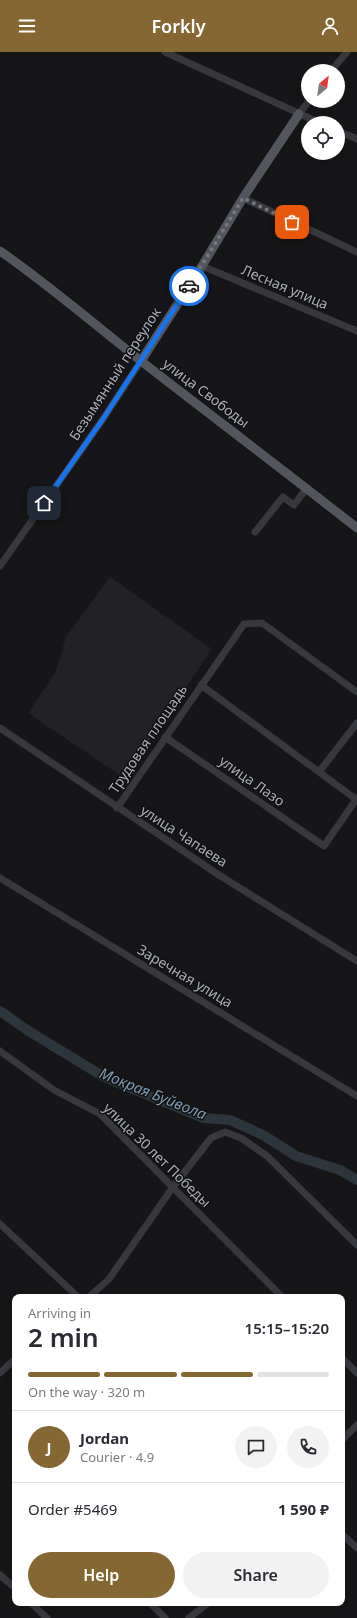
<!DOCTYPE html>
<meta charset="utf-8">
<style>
:root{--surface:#fff;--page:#f2f2f3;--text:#2b2b33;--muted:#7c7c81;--line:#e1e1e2;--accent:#856733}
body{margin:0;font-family:"Noto Sans",sans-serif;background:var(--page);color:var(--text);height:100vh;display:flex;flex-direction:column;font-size:15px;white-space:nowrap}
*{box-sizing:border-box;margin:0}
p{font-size:13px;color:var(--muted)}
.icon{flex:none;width:22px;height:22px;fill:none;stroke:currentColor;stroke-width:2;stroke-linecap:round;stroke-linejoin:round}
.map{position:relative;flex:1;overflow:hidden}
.sheet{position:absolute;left:12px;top:1242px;width:333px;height:312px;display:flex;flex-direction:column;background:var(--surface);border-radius:8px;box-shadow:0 2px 6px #0003}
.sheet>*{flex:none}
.needle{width:26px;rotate:29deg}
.controls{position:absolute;left:301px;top:12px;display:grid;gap:8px}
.controls a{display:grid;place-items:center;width:44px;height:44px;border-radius:50%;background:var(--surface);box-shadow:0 2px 6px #0003;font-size:20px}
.pin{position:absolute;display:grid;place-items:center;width:34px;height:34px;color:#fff;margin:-17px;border-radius:8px;box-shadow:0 2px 6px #0006}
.courier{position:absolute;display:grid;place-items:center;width:40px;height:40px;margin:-20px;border:3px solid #1a73e8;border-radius:50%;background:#fff;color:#222;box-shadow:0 1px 5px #0007}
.summary em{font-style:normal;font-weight:600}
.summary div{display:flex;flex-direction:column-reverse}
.summary{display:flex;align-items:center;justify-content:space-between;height:68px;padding:0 16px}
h1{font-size:26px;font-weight:600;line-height:30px}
.bar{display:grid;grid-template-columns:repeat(4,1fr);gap:6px 4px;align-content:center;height:48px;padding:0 16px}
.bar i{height:5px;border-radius:3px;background:var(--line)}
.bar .current{background:var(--accent)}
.bar p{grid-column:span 4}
.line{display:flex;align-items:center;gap:10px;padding:0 16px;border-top:1px solid var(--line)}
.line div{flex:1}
.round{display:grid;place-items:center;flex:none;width:42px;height:42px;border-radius:21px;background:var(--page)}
.primary-button{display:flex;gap:8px;margin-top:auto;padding:8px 16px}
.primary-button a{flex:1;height:46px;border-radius:24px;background:var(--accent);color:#fff;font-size:16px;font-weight:600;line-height:46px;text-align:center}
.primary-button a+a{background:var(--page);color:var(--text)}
header{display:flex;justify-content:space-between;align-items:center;height:52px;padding:0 16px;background:var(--accent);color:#fff;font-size:18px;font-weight:600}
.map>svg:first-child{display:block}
</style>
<header><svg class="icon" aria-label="menu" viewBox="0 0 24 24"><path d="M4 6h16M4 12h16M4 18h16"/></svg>Forkly<svg class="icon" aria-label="person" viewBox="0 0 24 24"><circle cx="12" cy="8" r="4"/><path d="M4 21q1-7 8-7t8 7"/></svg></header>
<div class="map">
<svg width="357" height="1566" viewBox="0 0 357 1566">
<rect width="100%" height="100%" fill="#161618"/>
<path fill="#222225" d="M110 525 212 597 124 726 28 661 56 619 66 585Z"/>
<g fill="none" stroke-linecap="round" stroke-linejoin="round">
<path stroke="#2c353c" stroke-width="10" d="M0 959 27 978 104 1025 203 1066 230 1068 263 1083 296 1104 340 1118 357 1128"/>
<path stroke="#37383d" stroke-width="7" d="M165 0 320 71
M331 19 347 0
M299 62 309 49
M338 79 357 87
M243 146 357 200
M202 214 357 279
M255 480 283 445 294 453 307 436
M0 514 103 367 141 309
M201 633 357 748
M0 676 219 823 357 909
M165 685 324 794 357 746
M319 720 357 671
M117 756 244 572 262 571 357 640
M0 826 357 1044
M0 999 54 1038 100 1062 282 1245
M0 1172 78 1245
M89 1245 109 1227 173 1135 211 1086 225 1080 241 1086 267 1104 357 1193
M342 1306 357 1321
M0 1321 15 1307
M342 1388 357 1373
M342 1482 357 1496
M0 1523 15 1536
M31 1551 47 1566
M150 1551 165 1566
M189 1566 208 1551"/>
<path stroke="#53555c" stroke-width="9" d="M0 199C49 233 94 272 141 309 213 365 286 420 357 476
M141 309 202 214 243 146 299 62"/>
</g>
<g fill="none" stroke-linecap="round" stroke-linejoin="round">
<path stroke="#757880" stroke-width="4" stroke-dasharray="0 7.2" d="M189 234 243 146 292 170"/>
<path stroke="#1a73e8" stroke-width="5" d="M44 451 103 367 189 234"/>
</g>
<g text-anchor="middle" stroke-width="3" stroke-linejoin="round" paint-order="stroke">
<g font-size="14" fill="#a8adb8" stroke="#111113">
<text transform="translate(285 235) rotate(23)" y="5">Лесная улица</text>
<text transform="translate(115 322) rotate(-57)" y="5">Безымянный переулок</text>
<text transform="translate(206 341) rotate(37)" y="5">улица Свободы</text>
<text transform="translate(148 687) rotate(-56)" y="5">Трудовая площадь</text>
<text transform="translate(252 729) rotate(35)" y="5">улица Лазо</text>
<text transform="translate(184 784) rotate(33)" y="5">улица Чапаева</text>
<text transform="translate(185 924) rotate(31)" y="5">Заречная улица</text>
<text transform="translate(157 1103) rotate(44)" y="5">улица 30 лет Победы</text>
</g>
<g font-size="15" font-style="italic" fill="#7f9bb3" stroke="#111113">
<text transform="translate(153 1042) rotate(22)" y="5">Мокрая Буйвола</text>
</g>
</g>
</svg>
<div class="controls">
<a><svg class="needle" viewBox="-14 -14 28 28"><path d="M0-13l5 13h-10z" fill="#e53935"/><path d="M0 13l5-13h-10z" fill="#7c7c81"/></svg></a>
<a><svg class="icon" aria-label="locate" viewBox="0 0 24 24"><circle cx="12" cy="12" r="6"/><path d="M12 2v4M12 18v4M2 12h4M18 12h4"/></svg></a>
</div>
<div class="pin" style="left:292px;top:170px;background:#ea580c"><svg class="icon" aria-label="bag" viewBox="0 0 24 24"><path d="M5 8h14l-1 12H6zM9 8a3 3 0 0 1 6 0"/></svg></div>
<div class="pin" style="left:44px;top:451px;background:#1f2937"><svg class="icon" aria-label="home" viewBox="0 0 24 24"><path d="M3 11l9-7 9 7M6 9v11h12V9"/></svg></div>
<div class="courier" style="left:189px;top:234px"><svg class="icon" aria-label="car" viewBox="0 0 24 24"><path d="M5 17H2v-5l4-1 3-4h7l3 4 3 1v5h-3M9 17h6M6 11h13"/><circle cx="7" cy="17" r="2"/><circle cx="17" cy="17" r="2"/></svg></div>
<section class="sheet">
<div class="summary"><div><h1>2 min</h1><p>Arriving in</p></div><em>15:15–15:20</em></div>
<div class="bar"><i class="current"></i><i class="current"></i><i class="current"></i><i></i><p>On the way · 320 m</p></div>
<div class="line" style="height:72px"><b class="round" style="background:var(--accent);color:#fff">J</b><div><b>Jordan</b><p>Courier · 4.9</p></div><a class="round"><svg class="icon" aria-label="chat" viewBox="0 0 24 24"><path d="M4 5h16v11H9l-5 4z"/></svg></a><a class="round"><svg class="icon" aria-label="phone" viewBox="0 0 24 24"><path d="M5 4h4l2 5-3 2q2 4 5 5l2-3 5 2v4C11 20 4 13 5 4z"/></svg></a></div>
<div class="line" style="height:52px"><div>Order #5469</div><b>1 590 ₽</b></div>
<div class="primary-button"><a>Help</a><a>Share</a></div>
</section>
</div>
